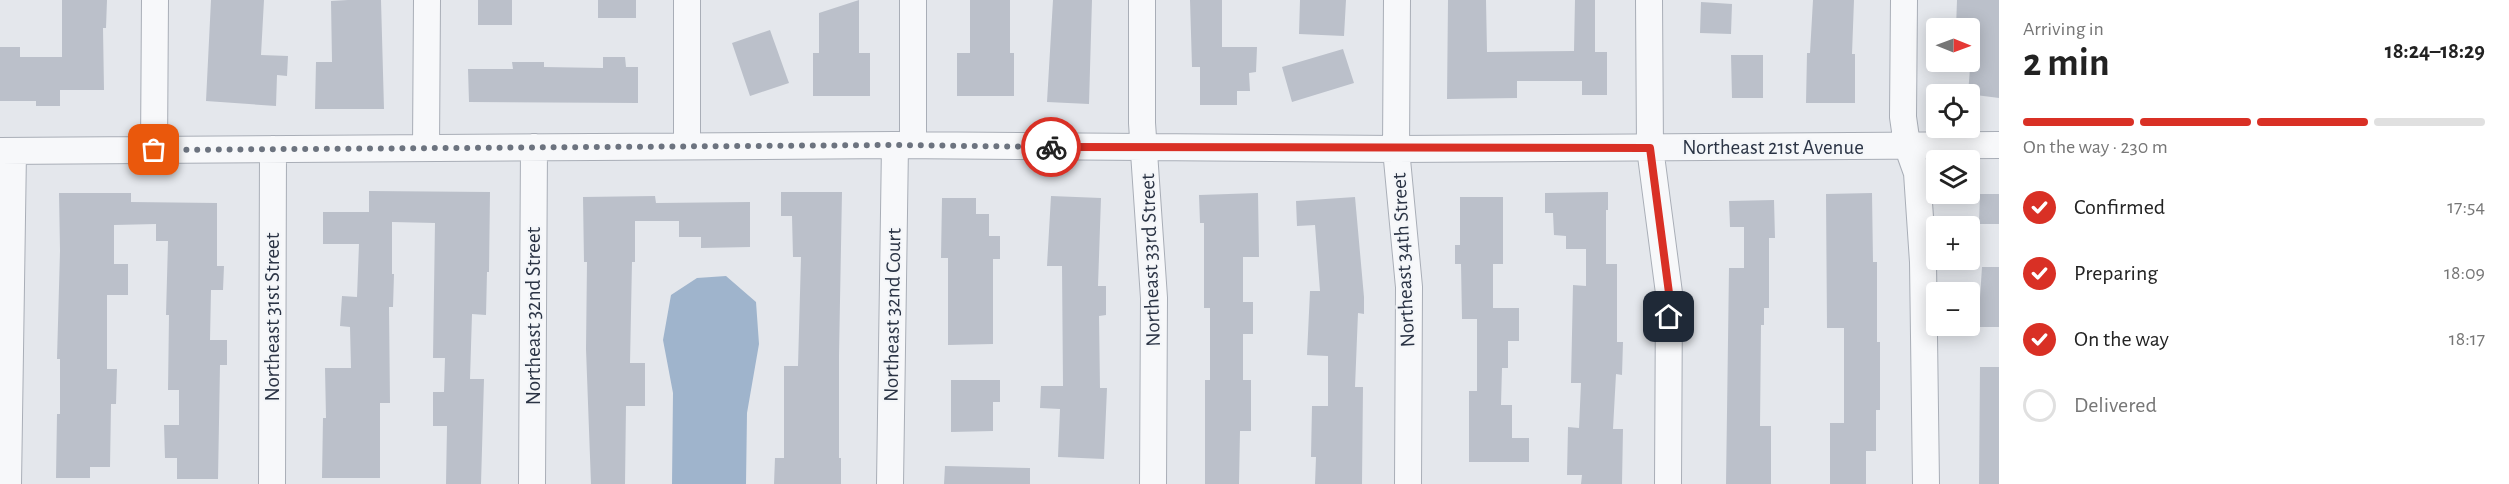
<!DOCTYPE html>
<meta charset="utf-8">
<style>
:root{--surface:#fff;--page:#f2f2f2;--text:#222;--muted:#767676;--line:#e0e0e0;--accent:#d93025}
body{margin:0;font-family:"Alegreya Sans",sans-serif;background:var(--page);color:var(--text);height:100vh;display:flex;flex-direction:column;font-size:22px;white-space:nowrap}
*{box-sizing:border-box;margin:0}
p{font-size:20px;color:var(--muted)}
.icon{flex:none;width:33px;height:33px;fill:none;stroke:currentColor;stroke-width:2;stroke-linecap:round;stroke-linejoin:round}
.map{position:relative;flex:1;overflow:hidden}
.sheet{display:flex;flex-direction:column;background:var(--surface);width:510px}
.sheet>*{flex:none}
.needle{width:39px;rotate:91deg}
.buttons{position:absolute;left:1926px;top:18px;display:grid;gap:12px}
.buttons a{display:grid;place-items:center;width:54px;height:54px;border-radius:6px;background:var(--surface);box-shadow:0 3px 15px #0003;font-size:30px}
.pin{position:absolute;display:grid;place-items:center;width:51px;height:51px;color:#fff;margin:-26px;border-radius:12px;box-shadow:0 3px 9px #0006}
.courier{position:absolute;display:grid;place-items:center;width:60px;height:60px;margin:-30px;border:4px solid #d93025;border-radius:50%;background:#fff;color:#222;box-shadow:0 2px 8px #0007}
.overview em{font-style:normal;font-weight:700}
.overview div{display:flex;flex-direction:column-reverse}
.overview{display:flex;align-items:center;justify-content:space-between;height:102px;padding:0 24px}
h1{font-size:39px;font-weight:700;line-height:45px}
.bar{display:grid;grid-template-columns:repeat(4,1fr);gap:9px 6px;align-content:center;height:72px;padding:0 24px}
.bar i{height:8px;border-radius:4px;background:var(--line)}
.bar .active{background:var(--accent)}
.bar p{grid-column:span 4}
ol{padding:0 24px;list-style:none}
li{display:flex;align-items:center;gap:18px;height:66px}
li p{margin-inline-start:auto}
li .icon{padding:6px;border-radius:50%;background:var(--accent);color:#fff;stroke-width:4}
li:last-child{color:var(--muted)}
li i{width:33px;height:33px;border:3px solid var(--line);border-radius:50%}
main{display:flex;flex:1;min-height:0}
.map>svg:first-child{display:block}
</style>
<main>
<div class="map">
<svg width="1999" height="484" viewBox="0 0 1999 484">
<rect width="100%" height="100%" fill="#e4e7ec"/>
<path fill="#9fb4cc" d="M726 276 756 302 759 344 747 413 746 484H672L673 393 663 340 671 295 697 278Z"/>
<path fill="#bbc0ca" d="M62 0H107L106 28H103L104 90H60V106H36V101H0V47H20V57H62Z
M211 0H264L261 55 288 56 287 76 277 75 276 106 206 101Z
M348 0H381L384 109H315L316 62H332L331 1Z
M478 0H512V25H478Z
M598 0H636V18H598Z
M859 0V53H870V96H813V53H819V13Z
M970 0H1010V53H1014V96H957V53H970Z
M1053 0H1092L1089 104 1047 102Z
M1190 0H1222V47H1257L1256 72 1249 73 1250 91H1237V105H1200V67H1192Z
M1300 0H1346L1344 36 1299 34Z
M1448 0H1486L1487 52 1574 51 1575 0H1595V52H1607V95H1582V81H1517V98L1447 99Z
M1813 0H1854L1852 54H1855V103H1806L1807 53H1810Z
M1957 0H1999V98L1968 94 1972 42H1970V28H1956Z
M1701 2 1732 4 1731 34 1700 33Z
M770 30 789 83 750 96 732 43Z
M1343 49 1354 83 1292 102 1282 67Z
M1731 55H1763V98H1732Z
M603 57H625L626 67H638V103L469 102 468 69H513L512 62H544V67L603 68Z
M369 191 490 192 489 272H487L486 315 472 314 470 379H484L481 484H446L447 426H433V392H444L445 358H433L435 223 392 222V274H394L393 307H389L390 403H380V478H322L323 418H326L325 368H351L350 327 340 326 342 296 357 297 359 244H323V212H369Z
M781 192H842L839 356V458H841V484H774L775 458H784V366H798L801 257H793L792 216H781Z
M1608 192V210H1606V264H1617V342H1623L1622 375 1616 374 1613 429H1623L1622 484H1581L1582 475H1567L1568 427 1579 428 1581 383H1571L1573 285 1586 286V249H1566V236L1554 235 1553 213H1545V193Z
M59 193H131V202L217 203V266H224L223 290H211L210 340H227V365H220L218 479H177V458H165L164 425H179V390H168L169 315H166L168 241H156V224L114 225V264H128V295H107V369H117L116 404H111L110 467H90V478H56L57 414H60V359H57L60 251Z
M1258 193 1259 257H1243V302H1253V334H1243V380H1251V431H1240L1239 484H1205V380H1210V308H1204V223H1200L1199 195Z
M1872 193 1873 262H1877V342H1880V410H1876V451H1866V484H1830V423H1844V328H1827L1826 194Z
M1980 194H1999V224H1979Z
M655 196 656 203 750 202V247L701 248V237H679V221H635V262H632L630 363H645V406H626L625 484H591L586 349 587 262H584L583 197Z
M1051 196 1101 198 1098 286H1106V315L1099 316 1100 388H1107L1104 459 1058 457 1060 409 1040 408 1041 386H1063L1062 266H1047Z
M1355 197 1364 297V314L1358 313 1355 387H1363L1362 484H1315L1316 457H1311L1312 406H1328V356L1307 355 1310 291H1320L1315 225 1297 226 1296 201Z
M1460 197H1503V264H1493V308H1519V341H1508V368H1502L1501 405H1512V438H1529V462H1469V391H1477V319H1462L1461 264H1455V245H1460Z
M942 198H976V214H989V236H1000V259H993V344L948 345V258H941Z
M1774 200 1775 238H1769V308H1764V325H1761L1760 426H1771V484H1726L1729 268H1744V227H1730L1729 201Z
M1982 267H1999V327H1978Z
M1980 367H1999V484H1979Z
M951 380H1000V402H993V431L951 432Z
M945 466 1030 468V484H944Z"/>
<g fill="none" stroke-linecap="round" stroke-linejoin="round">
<g stroke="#a9aeb7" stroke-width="28">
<path id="minor" d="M913 0V145
M1142 0V123L1154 298 1153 484
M1397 0 1396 149 1409 287 1408 484
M1649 0 1650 148 1669 293 1668 484
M1904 0 1903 117 1907 145 1917 173 1923 262 1926 484
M687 146V0
M426 148 427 0
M154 150 155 0
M0 151 895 145 1396 149 1999 145
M8 484 13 151
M272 484 273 149
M532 484 534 147
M890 484 895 145"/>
</g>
<use href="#minor" stroke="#f7f8fa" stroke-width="26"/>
</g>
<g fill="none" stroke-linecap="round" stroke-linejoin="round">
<path stroke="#6c737f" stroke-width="6" stroke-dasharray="0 10.8" d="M154 150 894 145 1051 147"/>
<path stroke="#d93025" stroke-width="8" d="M1051 147 1650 148 1669 293V317"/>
</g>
<g text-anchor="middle" stroke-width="4.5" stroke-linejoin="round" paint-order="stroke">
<g font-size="21" fill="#2b3445" stroke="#f4f6f9">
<text x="1773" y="154">Northeast 21st Avenue</text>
<text transform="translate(1150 260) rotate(-92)" y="7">Northeast 33rd Street</text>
<text transform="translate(1403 260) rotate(-93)" y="7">Northeast 34th Street</text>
<text transform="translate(892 315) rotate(-89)" y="7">Northeast 32nd Court</text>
<text transform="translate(533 316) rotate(-90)" y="7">Northeast 32nd Street</text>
<text transform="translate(272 317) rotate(-90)" y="7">Northeast 31st Street</text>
</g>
</g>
</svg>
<div class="buttons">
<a><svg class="needle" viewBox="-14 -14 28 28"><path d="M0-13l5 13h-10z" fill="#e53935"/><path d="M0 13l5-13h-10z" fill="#767676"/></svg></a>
<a><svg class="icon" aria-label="locate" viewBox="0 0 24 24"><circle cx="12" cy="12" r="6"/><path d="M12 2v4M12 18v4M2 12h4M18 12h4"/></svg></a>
<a><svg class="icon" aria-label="layers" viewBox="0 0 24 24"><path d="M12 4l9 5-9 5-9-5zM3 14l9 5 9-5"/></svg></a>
<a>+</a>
<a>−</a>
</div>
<div class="pin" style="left:154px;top:150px;background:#ea580c"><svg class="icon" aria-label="bag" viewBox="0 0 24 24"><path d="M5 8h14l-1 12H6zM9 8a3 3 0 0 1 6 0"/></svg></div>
<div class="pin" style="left:1669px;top:317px;background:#1f2937"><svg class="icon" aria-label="home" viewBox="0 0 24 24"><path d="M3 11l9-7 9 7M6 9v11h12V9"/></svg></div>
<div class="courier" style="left:1051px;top:147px"><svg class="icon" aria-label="bike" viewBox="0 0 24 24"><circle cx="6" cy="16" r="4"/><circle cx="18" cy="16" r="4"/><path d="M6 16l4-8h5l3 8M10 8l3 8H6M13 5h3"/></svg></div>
</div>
<section class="sheet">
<div class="overview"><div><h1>2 min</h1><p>Arriving in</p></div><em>18:24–18:29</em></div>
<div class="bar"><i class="active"></i><i class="active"></i><i class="active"></i><i></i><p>On the way · 230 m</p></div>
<ol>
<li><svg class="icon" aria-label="check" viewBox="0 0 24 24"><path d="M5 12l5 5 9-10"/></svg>Confirmed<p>17:54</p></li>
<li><svg class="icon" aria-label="check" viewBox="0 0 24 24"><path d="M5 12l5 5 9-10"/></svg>Preparing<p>18:09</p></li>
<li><svg class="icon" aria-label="check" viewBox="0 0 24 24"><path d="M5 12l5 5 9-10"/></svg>On the way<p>18:17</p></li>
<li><i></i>Delivered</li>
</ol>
</section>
</main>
